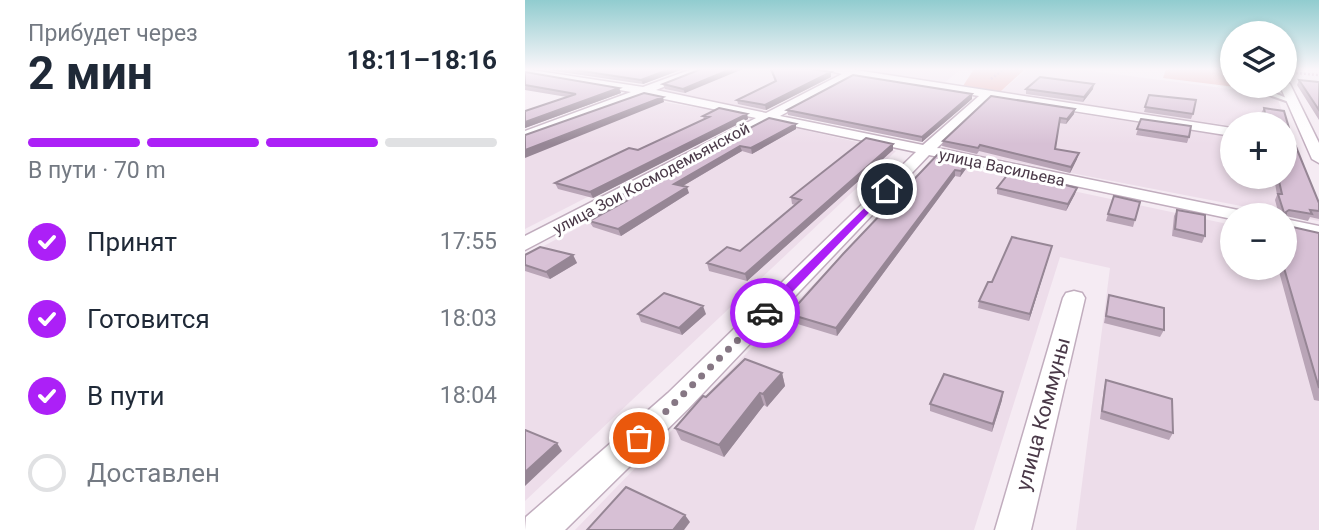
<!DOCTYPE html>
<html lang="ru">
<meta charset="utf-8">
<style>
:root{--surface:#fff;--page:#f2f2f3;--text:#1f2937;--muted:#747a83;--line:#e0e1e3;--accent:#ac20f7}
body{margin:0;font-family:Roboto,sans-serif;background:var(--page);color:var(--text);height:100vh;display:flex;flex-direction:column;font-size:26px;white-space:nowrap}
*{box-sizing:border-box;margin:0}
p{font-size:23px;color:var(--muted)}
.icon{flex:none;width:38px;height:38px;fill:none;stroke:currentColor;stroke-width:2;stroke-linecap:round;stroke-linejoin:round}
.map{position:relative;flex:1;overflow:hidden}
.panel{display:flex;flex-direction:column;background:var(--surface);width:525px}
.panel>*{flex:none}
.tools{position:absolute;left:695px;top:21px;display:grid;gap:14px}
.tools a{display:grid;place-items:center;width:77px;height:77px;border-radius:50%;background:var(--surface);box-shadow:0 4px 10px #0003;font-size:35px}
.pin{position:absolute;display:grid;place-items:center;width:60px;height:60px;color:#fff;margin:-30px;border:4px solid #fff;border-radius:50%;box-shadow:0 2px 7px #0007}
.courier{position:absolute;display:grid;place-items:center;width:70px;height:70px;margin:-35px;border:5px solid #ac20f7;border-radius:50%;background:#fff;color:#222;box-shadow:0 2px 9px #0007}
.summary em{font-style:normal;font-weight:700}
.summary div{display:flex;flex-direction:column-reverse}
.summary{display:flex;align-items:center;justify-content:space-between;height:119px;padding:0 28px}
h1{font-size:46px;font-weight:700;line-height:52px}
.bar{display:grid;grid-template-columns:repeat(4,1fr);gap:10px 7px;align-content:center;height:84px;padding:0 28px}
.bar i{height:9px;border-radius:5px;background:var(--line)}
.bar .active{background:var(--accent)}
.bar p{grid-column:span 4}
ol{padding:0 28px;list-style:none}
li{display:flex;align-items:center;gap:21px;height:77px}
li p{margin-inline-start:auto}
li .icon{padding:7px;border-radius:50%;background:var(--accent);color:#fff;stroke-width:4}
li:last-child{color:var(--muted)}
li i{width:38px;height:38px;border:4px solid var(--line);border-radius:50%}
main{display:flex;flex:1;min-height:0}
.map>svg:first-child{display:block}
</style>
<main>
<section class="panel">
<div class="summary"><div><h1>2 мин</h1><p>Прибудет через</p></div><em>18:11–18:16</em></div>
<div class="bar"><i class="active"></i><i class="active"></i><i class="active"></i><i></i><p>В пути · 70 m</p></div>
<ol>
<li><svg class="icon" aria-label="check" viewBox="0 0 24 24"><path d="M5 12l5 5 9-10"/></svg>Принят<p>17:55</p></li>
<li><svg class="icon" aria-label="check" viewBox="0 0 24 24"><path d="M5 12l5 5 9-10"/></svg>Готовится<p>18:03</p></li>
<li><svg class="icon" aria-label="check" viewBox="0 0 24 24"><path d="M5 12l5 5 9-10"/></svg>В пути<p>18:04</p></li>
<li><i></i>Доставлен</li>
</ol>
</section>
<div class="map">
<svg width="794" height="530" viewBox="0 0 794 530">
<rect width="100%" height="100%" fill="#f5ebf3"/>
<path fill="#edddea" d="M186 69H281L316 75 237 111 132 91Z
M347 69H436L419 83 341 73Z
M503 69H551L751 95 766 134 760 133V124L707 126 475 92Z
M115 98 221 116 0 229V142Z
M469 101 707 137V177H760V145L773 147 794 213V221L418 148Z
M249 123 371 151 0 501V256Z
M408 161 707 225V268H760L794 243V530H551L585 268 535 257 449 530H50Z"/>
<path fill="#e9b5b7" d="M449 69H500L475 92 438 86Z
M641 69H707V86H741L742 91 638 78Z"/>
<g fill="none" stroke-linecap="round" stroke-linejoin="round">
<g stroke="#c1adbe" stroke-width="4">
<path id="service" d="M732 86H738L736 88 772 102 767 103 730 90Z"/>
</g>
<g stroke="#c1adbe" stroke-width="3">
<path id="minor" d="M0 69 118 87 167 69H182L131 90 241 113 317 74 297 69H324L707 128V136L465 98 412 148 713 210 722 215H707V219L404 155 163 409 40 530H0L1 517 143 393 391 152 245 121 0 250V236L231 118 120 95 0 140V131L106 92 0 73ZM329 76 454 96 398 145 255 116Z
M760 81 765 84 794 143V163L787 159 755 86H760Z
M760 219 794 226V238L760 230Z
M549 291 557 293 560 298 506 530H470L538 298 541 293Z"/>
</g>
<path stroke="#c39fbd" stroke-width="2.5" stroke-dasharray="2 2" stroke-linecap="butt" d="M771 73 794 75
M466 79 479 69"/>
<use href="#service" fill="#fff" fill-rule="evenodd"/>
<use href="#minor" fill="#fff" fill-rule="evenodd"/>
</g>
<path fill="#b9a5b7" d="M15 69H158L118 84Z
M176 69 160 93 140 89 138 84Z
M245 69H287L306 72V77L241 110 213 104 212 100 250 81Z
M0 72 94 88 96 93 0 128V111L42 97 0 90Z
M774 80 794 82V120L772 85Z
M501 89H568L558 102 501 94Z
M624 95 668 114 666 119 619 112Z
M447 99 397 142 263 115 262 110Z
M739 108 759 111 764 128 760 134V138L769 142 794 203V219L785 217 783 221 761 216 760 222V215H754L750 200 752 195 749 177H760V124H739L736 113Z
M222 114 223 119 68 198 33 189 30 183 113 150 179 119 178 116Z
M549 114 541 124 534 123 530 149 552 159 545 173 454 151 452 154 417 146 418 141Z
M244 118 271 124V129L227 154 217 151 158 186 164 193 96 236 68 227 64 221 94 205 93 204 90 198Z
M616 119 664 137 662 143 611 135Z
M368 144V150L222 281 184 271 182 263 215 251 270 205 267 204 266 197Z
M413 154 443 166 435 177 430 176 312 336 266 322 264 314Z
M538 185 550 194 541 211 472 194V188Z
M615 202 608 227 581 221 583 214Z
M652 210 680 236 677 243 647 236 649 216Z
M763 226 794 233V401L789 400 753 268H760L761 230Z
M525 253 504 321 453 308 454 301 467 282Z
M0 255H48L52 263 25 279 0 271Z
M584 295 639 330 635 337 579 323Z
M113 314H181L157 335 116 322Z
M257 373 260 386 242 407 239 405 199 457 156 440 150 428 181 397Z
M581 380 648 433 644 440 575 419 579 388Z
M477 400 467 432 405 411V404Z"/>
<path fill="#968695" d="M145 69H158L118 84 116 80Z
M206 69H218L160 93 158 89Z
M306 72V77L241 110 240 105Z
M569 84 568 89 558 102 559 97Z
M94 88 96 93 0 128V122Z
M447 94V99L397 142V137Z
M138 97 139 102 0 158V150Z
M550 109 549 114 541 124 542 119Z
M222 114 223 119 68 198 65 192Z
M271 124V129L227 154 226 148Z
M368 144V150L222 281 220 274Z
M215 146 217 151 151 190 149 184Z
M554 153 552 159 545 173 546 167Z
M444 160 443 166 435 177 436 171Z
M430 170V176L312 336 311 328Z
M162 187 164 193 96 236 93 229Z
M552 188 550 194 541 211 543 204Z
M527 246 525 253 504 321 505 314Z
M48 255 52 263 25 279 21 272Z
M178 306 181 314 157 335 154 328Z
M257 373 260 386 242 407 238 394Z
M478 392 477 400 467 432 468 424Z
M235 393 239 405 199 457 194 445Z
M32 443 37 451 0 486V472Z
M160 515 165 522 159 530H148Z"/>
<path fill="#d7c0d5" stroke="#968695" stroke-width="2" d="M44 69H145L116 80Z
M176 69H206L158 89 138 84Z
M246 69H287L306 72 240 105 212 100 251 81Z
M0 72 94 88 0 122V111L51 94 0 85Z
M328 75 447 94 397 137 262 110Z
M515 77 569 84 559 97 501 89Z
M774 80 794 82V110Z
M119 93 138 97 0 150V135Z
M624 95 671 100 668 114 620 107Z
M466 96 550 109 542 119 535 118 530 149 554 153 546 167 455 145 453 148 418 141Z
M194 108 222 114 65 192 30 183 104 148 113 150 184 117 178 116Z
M739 108 759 111 764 128 760 130V138L769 142 794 203V211L785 210 787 214 764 210 761 212V219L753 194H757L753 177H760V124H742Z
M244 118 271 124 226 148 215 146 149 184 162 187 93 229 64 221 101 201 90 198Z
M616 119 666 126 664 137 612 129Z
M341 138 368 144 220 274 182 263 202 247 215 251 276 200 266 197Z
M413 154 444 160 436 171 430 170 311 328 264 314 318 254Z
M487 169 539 180 536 184 552 188 543 204 472 188Z
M589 196 615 202 610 220 583 214Z
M652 210 680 215V236L650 229Z
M763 226 794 233V388L759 268 760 230 765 231Z
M487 237 527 246 505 314 454 301 463 282H467Z
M15 247 48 255 21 272 0 265V255Z
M139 293 178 306 154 328 113 314Z
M584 295 639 308V330L581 316Z
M220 359 257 373 238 394 235 393 194 445 150 428 178 396 181 397Z
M419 374 478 392 468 424 405 404Z
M581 380 647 399 648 433 577 411Z
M0 430 32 443 0 472Z
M101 487 160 515 148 530H62Z"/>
<linearGradient id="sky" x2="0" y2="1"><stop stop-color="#91cccf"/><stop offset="0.48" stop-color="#faf6fa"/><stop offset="1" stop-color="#faf6fa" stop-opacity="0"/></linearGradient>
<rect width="794" height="144" fill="url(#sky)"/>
<path fill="#ac20f7" d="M362 186 366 189 365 191 244 316H235V310Z"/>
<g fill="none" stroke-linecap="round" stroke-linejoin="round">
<path stroke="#867784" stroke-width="7" stroke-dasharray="0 12.6" d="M114 438 240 313"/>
</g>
<g text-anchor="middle" stroke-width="6" stroke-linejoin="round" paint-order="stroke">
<g font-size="16" fill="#4a3948" stroke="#fff">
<text transform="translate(477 167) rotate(12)" y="6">улица Васильева</text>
<text transform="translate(126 178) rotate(-28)" y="6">улица Зои Космодемьянской</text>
</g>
<g font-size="21" fill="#4a3948" stroke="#fff">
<text transform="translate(518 414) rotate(-75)" y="7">улица Коммуны</text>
</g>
</g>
</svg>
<div class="tools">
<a><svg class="icon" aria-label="layers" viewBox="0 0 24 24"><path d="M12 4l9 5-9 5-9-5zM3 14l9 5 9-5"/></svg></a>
<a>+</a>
<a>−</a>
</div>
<div class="pin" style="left:114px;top:438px;background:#ea580c"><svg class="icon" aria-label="bag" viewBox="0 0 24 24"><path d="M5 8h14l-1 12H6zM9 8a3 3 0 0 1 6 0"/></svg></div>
<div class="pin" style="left:362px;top:189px;background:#1f2937"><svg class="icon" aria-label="home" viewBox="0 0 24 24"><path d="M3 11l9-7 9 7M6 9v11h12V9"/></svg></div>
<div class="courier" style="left:240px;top:313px"><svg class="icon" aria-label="car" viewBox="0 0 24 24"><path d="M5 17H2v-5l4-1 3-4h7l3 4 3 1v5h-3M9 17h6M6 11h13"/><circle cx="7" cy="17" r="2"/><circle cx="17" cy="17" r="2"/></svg></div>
</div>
</main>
